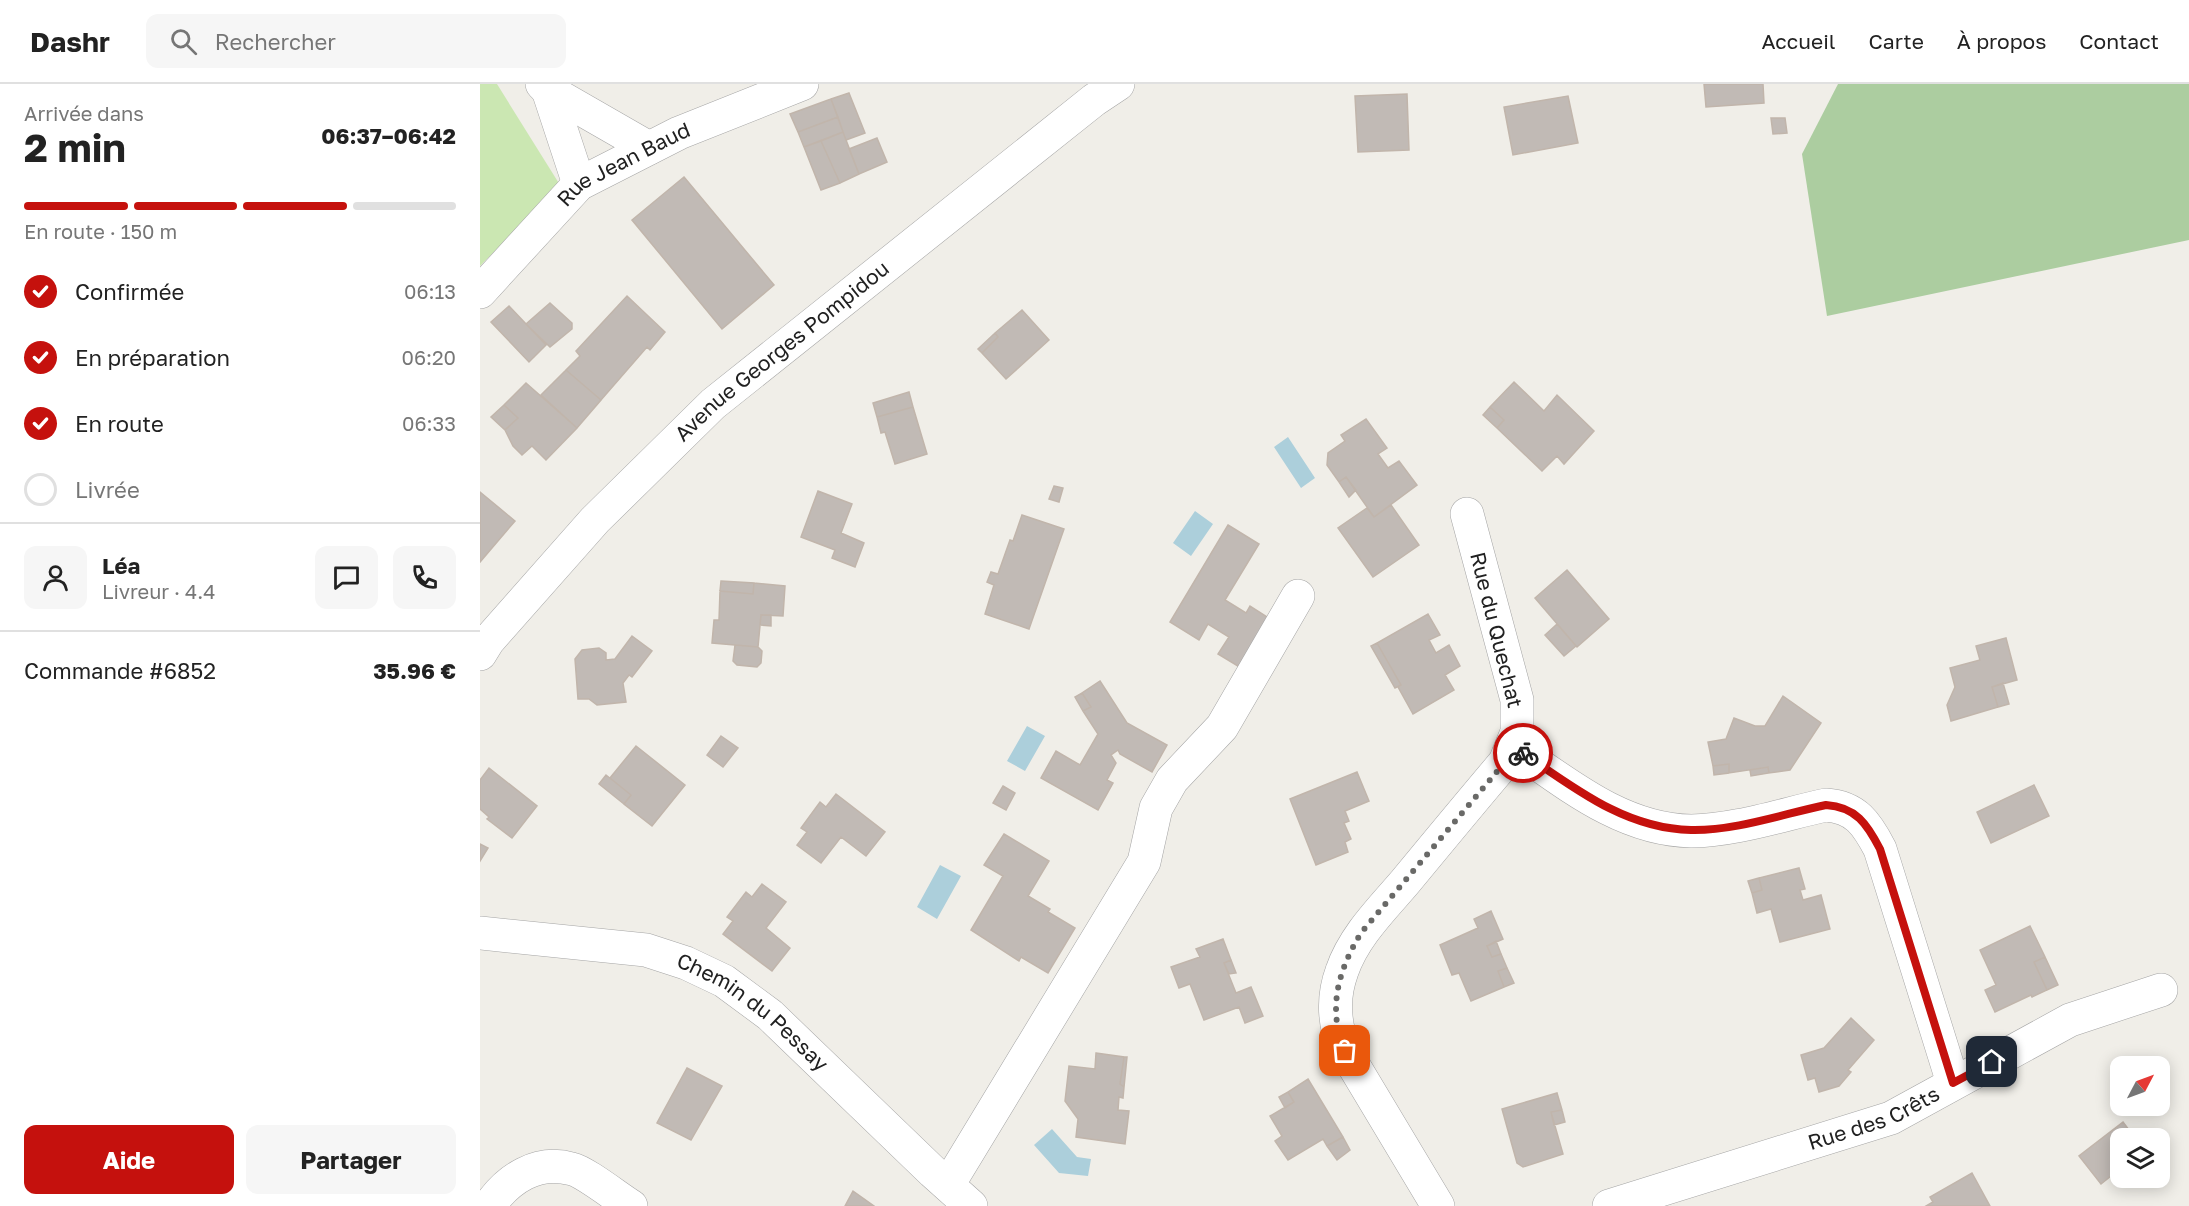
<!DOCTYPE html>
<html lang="fr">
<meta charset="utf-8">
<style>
:root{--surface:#fff;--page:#f6f6f6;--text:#222;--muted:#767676;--line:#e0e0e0;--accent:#c5110d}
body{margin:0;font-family:"Golos Text",sans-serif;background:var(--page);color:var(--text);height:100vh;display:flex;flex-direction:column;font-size:22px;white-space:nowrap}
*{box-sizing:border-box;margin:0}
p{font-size:20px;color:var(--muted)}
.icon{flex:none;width:33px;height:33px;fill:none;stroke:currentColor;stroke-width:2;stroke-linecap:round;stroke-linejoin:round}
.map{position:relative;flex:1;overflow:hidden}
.drawer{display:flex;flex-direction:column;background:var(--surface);width:480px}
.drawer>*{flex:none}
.needle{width:39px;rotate:49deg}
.tools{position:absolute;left:1630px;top:972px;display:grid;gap:12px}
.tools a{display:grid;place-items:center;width:60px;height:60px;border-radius:12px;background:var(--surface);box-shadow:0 3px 15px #0003;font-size:30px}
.pin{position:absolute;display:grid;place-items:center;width:51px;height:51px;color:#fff;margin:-26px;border-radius:12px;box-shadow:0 3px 9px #0006}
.courier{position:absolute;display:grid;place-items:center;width:60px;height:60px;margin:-30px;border:4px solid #c5110d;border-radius:50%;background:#fff;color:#222;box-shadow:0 2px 8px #0007}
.head em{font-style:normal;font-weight:700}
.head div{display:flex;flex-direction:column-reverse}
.head{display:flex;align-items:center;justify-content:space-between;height:102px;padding:0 24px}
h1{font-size:39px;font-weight:700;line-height:45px}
.bar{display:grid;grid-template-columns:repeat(4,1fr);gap:9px 6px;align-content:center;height:72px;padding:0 24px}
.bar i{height:8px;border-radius:4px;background:var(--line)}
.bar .active{background:var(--accent)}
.bar p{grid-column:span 4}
.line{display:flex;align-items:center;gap:15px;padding:0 24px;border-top:2px solid var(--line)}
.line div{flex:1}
.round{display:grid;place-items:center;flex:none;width:63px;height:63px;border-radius:12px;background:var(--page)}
ol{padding:0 24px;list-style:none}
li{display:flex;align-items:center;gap:18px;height:66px}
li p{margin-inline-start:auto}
li .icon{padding:6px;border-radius:50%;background:var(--accent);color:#fff;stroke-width:4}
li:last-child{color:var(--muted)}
li i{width:33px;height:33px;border:3px solid var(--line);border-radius:50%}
.cta{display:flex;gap:12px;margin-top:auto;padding:12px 24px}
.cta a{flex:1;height:69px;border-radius:12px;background:var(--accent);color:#fff;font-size:24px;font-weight:700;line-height:69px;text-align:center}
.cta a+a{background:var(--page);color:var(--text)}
header{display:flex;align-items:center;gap:36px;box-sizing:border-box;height:84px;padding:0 30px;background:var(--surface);border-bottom:2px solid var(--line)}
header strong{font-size:28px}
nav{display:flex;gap:33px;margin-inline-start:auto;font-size:21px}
.search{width:420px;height:54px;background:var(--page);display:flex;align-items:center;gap:15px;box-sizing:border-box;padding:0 21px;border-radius:12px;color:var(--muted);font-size:22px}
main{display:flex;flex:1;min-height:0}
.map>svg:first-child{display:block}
</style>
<header>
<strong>Dashr</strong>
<div class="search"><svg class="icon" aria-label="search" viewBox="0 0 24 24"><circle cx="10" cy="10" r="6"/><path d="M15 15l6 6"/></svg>Rechercher</div>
<nav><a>Accueil</a><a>Carte</a><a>À propos</a><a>Contact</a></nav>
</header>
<main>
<section class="drawer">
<div class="head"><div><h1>2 min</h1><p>Arrivée dans</p></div><em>06:37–06:42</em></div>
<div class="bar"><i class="active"></i><i class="active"></i><i class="active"></i><i></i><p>En route · 150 m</p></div>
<ol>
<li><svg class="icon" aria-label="check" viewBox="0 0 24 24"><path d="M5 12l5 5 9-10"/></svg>Confirmée<p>06:13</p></li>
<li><svg class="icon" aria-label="check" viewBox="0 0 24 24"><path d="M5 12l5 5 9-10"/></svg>En préparation<p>06:20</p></li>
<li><svg class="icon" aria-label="check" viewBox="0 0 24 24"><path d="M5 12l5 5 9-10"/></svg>En route<p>06:33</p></li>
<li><i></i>Livrée</li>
</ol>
<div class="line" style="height:108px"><a class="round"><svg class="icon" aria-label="person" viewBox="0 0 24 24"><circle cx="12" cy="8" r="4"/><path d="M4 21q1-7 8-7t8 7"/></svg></a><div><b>Léa</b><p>Livreur · 4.4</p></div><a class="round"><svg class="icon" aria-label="chat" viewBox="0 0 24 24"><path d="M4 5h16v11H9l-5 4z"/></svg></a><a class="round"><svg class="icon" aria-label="phone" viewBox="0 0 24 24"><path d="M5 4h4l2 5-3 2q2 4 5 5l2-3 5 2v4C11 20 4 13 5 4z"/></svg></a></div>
<div class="line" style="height:78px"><div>Commande #6852</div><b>35.96 €</b></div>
<div class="cta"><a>Aide</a><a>Partager</a></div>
</section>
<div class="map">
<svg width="1709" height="1122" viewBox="0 0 1709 1122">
<rect width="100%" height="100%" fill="#f0eee8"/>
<path fill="#cbe7b2" d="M0 0H17L80 101 0 182Z"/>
<path fill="#accda0" d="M1358 0H1709V156L1347 232 1322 70Z"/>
<path fill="#accfdb" d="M808 353 835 394 821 404 794 363Z
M715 427 733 440 711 472 693 459Z
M547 642 565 652 545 687 527 677Z
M460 781 481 792 457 835 437 823Z
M572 1045 597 1073 611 1075 608 1092 579 1089 554 1061Z"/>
<path fill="#c1bab5" stroke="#c1b5ab" stroke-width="1.5" d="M1224 0H1283L1284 19 1226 23Z
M369 9 385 49 366 56 351 15Z
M927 10 929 66 878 68 875 12Z
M1088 12 1098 59 1033 71 1024 23Z
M351 15 358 33 318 48 310 30Z
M358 33 363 48 324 63 318 48Z
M1291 34H1305L1307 49 1293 50Z
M363 48 379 90 360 99 341 57Z
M397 54 407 78 379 90 369 65Z
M341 57 360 99 341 106 324 63Z
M204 93 294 201 242 245 152 136Z
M147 212 185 248 170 266 167 263 121 316 86 286 100 272 96 267Z
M70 219 92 239V245L70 263 46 240Z
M29 222 66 261 49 278 11 238Z
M542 226 569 256 526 295 502 269 518 253 515 249Z
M515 249 518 253 502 269 498 265Z
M86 286 121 316 97 344 61 311Z
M1034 298 1064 327 1077 311 1114 347 1084 380 1077 372 1062 387 1017 344 1024 336 1010 323Z
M46 299 97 344 66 376 52 362 42 371 33 362 25 346 38 334 24 321Z
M429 308 433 323 397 333 393 319Z
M24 321 38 334 25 346 11 333Z
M433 323 447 370 415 380 405 348 401 349 397 333Z
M1010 323 1024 336 1017 344 1003 331Z
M886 335 907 364 898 370 908 384 919 377 937 401 894 433 866 393 859 398 847 381 848 369 865 357 861 351Z
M866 393 876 406 869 413 859 398Z
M574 402 583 404 579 418 569 415Z
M338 407 372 420 361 449 384 459 375 483 352 474 355 466 321 453Z
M0 408 35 437 0 478Z
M911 421 939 461 893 493 858 444 887 424 894 433Z
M542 431 584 445 549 545 505 530 514 501 507 498 511 488 518 490 530 456 533 457Z
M748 441 779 460 745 516 766 529 770 522 795 538 766 587 738 570 749 553 728 540 719 556 690 538Z
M1087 486 1129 535 1097 563 1055 514Z
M241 497 274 499 273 510 240 507Z
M274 499 305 502 303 532 281 531 278 563 232 559 234 536H239L240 507 273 510Z
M948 530 960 551 949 556 956 569 969 561 980 582 965 591 974 606 933 630 918 603 921 601 897 559Z
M281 531H291V542L280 541Z
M1077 540 1096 562 1084 572 1065 551Z
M152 552 172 567 152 593 149 591 143 599 146 618 117 621 109 615H98L95 575 102 566 119 564 126 569V576L135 575Z
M1526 554 1537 596 1512 603 1518 623 1471 637 1467 621 1475 603 1470 584 1500 576 1496 562Z
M897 559 921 601 915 604 891 562Z
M255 561 278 563 282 567 281 579 277 583 257 581 253 577Z
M620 597 647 639 687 661 672 688 640 670 638 666 631 671 636 679 627 696 633 699 618 726 561 694 576 667 600 681 618 650 603 627 611 623 602 609Z
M1523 599 1529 620 1518 623 1512 603Z
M602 609 611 623 603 627 595 613Z
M1303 612 1341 639 1310 686 1289 689 1288 683 1249 689V680L1233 682 1228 658 1246 655 1254 634 1275 642H1285Z
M241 652 258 664 243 683 227 671Z
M156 662 205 701 172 742 144 720 151 711 130 694Z
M1249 680V689L1234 691 1233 682Z
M1288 683 1289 689 1271 692 1270 686Z
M9 684 57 722 32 754 7 735 9 733 0 725V696Z
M877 688 889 717 865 727 869 737 864 739 871 755 865 758 868 768 836 781 810 715Z
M126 691 151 711 144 720 119 700Z
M1554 701 1569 732 1511 759 1497 728Z
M523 702 535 709 526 726 513 719Z
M356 710 405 748 386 772 361 753 341 779 317 761 327 748 321 744 340 718 346 723Z
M524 750 569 777 548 812 570 825 568 828 595 844 568 889 541 873 539 877 491 846 523 792 504 781Z
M0 760 8 764 0 777Z
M1319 784 1325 805 1320 806 1323 816 1341 811 1350 845 1300 858 1291 825 1277 829 1272 809 1282 806 1279 794Z
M1279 794 1282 806 1272 809 1268 797Z
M282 800 306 818 286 844 310 864 292 887 243 850 253 837 247 833 266 808 272 813Z
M1011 827 1023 855 1007 862 1012 873 1021 870 1027 884 1018 887 1024 903 991 917 979 889 972 891 960 861 998 844 994 835Z
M1550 842 1565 873 1554 878 1567 906 1552 913 1551 911 1515 928 1505 906 1516 901 1500 866Z
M743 855 751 876 744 879 756 909 771 903 783 932 765 939 759 923 724 936 710 900 699 904 691 883 720 873 716 865Z
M1016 857 1021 870 1012 873 1007 862Z
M1565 873 1578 901 1567 906 1554 878Z
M751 876 756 889 749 890 744 879Z
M1027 884 1034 899 1024 903 1018 887Z
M1371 934 1394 956 1368 986 1371 988 1359 1002 1339 1008 1335 994 1328 996 1321 971 1344 964Z
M616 969 644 973 640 1000 644 1003 643 1014 639 1013 638 1026 649 1027 645 1060 596 1053 598 1035 585 1017 589 982 615 985Z
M644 973H647L644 1003 640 1000Z
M207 984 242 1002 211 1056 177 1039Z
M828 995 863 1053 847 1062 843 1055 808 1076 795 1057 802 1052 790 1032 814 1018 808 1008Z
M808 1008 814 1018 805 1024 799 1013Z
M1077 1009 1082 1026 1071 1028 1083 1070 1043 1083 1037 1079 1022 1025Z
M1082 1026 1085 1038 1074 1041 1071 1028Z
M1643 1038 1655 1054H1641V1084L1621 1100 1599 1072Z
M863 1053 870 1066 857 1076 847 1062Z
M1492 1089 1510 1122H1446L1453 1118 1450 1113Z
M373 1107 394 1122H365Z"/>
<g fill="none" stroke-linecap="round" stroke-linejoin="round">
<g stroke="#a5a5a5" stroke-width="34">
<g id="minor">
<path d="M62 0 68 6 169 64"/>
<path d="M68 6 99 100"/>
<path id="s1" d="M0 208 99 100 199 49 322 0"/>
<path id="s2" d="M0 570 8 557 115 436 233 320 614 16 638 0"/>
<path d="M1032 662C1086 699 1142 746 1211 747 1253 747 1304 730 1346 721 1376 723 1387 740 1400 765L1473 999"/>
<path id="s3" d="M0 849 166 866 206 879 244 897 290 931 453 1088 491 1122"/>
<path d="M468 1101 664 778 676 724 692 696 742 643 818 512"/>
<path d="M9 1122C28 1095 57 1075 92 1085 105 1088 138 1114 151 1122"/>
<path d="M958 1122 865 967C854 941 852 914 862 887 874 852 902 825 925 798 958 758 991 718 1025 678L1037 648V616L987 430"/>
<path id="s4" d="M1129 1122 1411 1034 1590 936 1681 906"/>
</g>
</g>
<use href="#minor" stroke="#fff" stroke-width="33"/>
</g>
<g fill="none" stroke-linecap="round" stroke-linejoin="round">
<path stroke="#696967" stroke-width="6" stroke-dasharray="0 10.8" d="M865 967C847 925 858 887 881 849L1025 678 1032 662 1043 669"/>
<path stroke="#c5110d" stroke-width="8" d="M1043 669C1094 704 1146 745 1211 746 1254 747 1303 730 1346 721 1376 723 1387 740 1400 765L1473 999 1512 978"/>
</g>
<g text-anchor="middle" stroke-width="4.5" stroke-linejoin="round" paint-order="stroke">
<g font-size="21" fill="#212121" stroke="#fff">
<text dy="7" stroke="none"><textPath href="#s1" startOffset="195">Rue Jean Baud</textPath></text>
<text dy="7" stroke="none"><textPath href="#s2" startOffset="429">Avenue Georges Pompidou</textPath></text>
<text transform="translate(1016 546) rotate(76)" y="7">Rue du Quechat</text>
<text dy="7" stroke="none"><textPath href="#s3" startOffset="292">Chemin du Pessay</textPath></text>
<text dy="7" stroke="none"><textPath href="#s4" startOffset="279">Rue des Crêts</textPath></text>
</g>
</g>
</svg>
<div class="tools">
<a><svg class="needle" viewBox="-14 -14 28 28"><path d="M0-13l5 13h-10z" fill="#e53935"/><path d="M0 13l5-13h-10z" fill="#767676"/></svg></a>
<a><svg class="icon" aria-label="layers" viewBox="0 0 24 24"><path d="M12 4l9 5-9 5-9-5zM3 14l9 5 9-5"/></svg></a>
</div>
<div class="pin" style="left:865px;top:967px;background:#ea580c"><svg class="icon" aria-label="bag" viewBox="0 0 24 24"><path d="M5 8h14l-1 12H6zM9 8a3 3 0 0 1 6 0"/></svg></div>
<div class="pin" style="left:1512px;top:978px;background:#1f2937"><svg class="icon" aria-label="home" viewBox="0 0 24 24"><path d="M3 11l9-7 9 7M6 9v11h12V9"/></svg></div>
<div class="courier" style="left:1043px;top:669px"><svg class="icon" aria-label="bike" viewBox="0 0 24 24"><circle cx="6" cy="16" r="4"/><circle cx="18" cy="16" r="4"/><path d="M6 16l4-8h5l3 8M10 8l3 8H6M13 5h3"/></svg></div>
</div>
</main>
